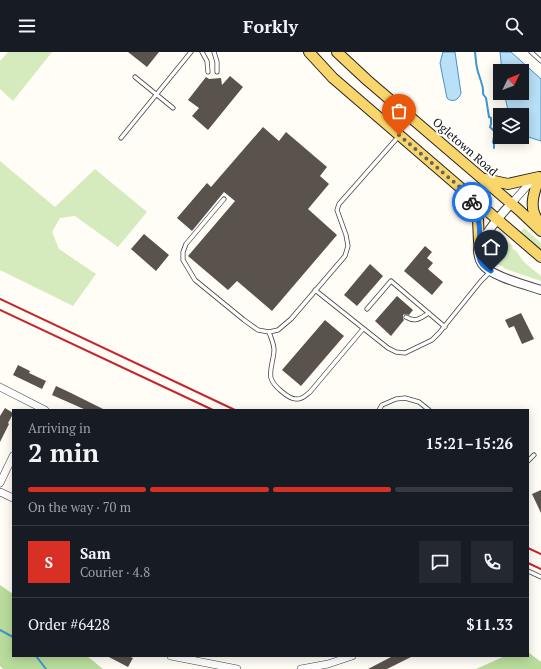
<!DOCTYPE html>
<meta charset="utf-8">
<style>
:root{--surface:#171b24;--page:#242831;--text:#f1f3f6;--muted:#9ea1a6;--line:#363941;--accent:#d93025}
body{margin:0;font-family:"PT Serif",serif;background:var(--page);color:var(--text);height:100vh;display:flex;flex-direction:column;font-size:15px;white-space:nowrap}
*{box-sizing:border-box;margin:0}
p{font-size:13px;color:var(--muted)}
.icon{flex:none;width:22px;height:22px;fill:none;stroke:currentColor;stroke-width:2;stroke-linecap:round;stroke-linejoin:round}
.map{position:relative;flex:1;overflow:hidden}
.panel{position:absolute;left:12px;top:357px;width:517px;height:248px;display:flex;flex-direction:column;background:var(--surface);border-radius:0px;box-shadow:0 2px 10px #0003}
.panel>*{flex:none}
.needle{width:26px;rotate:47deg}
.fabs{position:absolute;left:493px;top:12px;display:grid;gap:8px}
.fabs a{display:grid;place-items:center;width:36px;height:36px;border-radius:0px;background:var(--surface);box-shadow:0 2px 10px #0003;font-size:20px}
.pin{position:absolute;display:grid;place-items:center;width:34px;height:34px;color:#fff;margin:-41px -17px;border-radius:50% 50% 50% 0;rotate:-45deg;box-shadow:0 0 4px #0007}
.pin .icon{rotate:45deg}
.courier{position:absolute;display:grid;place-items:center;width:40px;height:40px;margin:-20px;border:3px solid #1a73e8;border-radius:50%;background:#fff;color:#222;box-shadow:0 1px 5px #0007}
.head em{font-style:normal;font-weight:800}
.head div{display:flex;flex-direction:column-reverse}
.head{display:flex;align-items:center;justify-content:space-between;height:68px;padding:0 16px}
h1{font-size:26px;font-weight:800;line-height:30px}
.bar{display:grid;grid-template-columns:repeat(4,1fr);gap:6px 4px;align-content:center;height:48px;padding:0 16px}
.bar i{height:5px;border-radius:3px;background:var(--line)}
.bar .current{background:var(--accent)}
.bar p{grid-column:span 4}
.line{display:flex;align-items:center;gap:10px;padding:0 16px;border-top:1px solid var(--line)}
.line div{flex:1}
.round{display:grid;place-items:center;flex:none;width:42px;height:42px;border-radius:0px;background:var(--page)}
header{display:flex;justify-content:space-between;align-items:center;height:52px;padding:0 16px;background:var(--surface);font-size:18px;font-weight:800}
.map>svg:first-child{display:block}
</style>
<header><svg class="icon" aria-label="menu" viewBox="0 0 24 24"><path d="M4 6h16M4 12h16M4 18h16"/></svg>Forkly<svg class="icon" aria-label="search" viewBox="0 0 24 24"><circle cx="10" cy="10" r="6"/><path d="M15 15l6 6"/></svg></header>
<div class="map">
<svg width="541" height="617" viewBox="0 0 541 617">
<rect width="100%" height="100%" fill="#fffdf5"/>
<path fill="#d5ebbd" d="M8 0H52L13 49 0 37V9Z
M0 109 55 155 95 117 147 160 118 195 75 164 60 166 52 180 59 197 96 222 73 254 0 218Z
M524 176 541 191V197L520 180Z
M500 183V186L502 187 503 186 513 194 512 196 517 200 524 210 541 224V229L503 216 504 215C496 212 491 211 488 203L491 202 487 201C487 192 491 185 500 183Z"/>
<path fill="#b9dc9c" d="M0 533 13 542V604H87L103 617H3L0 614Z
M528 600 541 610V617H476L505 604H528Z"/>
<path fill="#b9e0f7" stroke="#3f96cf" d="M443 0H455L461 41C459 48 452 51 447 46L440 11Z
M500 0H511L541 27V89L522 83V63H509L505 45V41H522V19H502Z"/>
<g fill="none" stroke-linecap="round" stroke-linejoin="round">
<path stroke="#3f96cf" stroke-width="2" d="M475 0C476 8 476 16 479 23 481 30 484 35 483 42L486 46 489 65 491 66V72L490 75 495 80 493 90 494 92V96
M0 578 13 585
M36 604 46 617"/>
</g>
<path fill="#5a524d" d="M128 0H159L147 15Z
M230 24 243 35 208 78 192 64 199 56 188 48 206 25 209 27 221 26 222 33Z
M263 75 279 89 286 80 327 115 320 124 329 132 308 157 337 183 272 259 237 229 228 238 188 204 235 149 224 140 192 179 177 166 207 131 211 135Z
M144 182 169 203 156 219 131 197Z
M425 194 432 200 427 206 433 211 428 217 443 230 432 243 404 219Z
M370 212 383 224 357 254 344 243Z
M397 244 413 258 409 263 405 262 403 263V266L404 268 391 284 375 269Z
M521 261 534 287 522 292 514 274 509 276 505 268Z
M325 268 344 284 301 334 282 318Z
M18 313 30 319 29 321 46 329 42 337 13 323Z
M56 334 71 341 105 358H86L52 343Z
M5 356 13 361V362L8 371 9 372 0 390V364Z
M541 438V461L532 442Z
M107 604H128L133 606 128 615Z
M393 604H413L387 617H368Z"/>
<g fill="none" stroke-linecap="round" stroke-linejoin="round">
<g stroke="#444" stroke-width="5">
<path id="service" d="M202 0 207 9 208 20
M214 0 217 10V20
M531 0 541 9
M135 25 173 56
M121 86 191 0
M224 147 186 192 183 200V208L195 228 244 268 258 278 269 280 278 278 291 267 345 204 348 194 346 183 337 158 339 152 399 84
M315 238 388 296 396 300 405 301 432 288 439 281 481 229 490 220
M367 257 391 229 445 275
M406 265C416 271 420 266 429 261
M269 280C271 286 274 292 274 298 274 307 269 317 271 326 273 334 289 347 296 347 302 348 306 343 310 340L363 277
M379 358 382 353 396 347 405 346 419 350 429 358
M528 409 534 403
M528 519 541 525"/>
</g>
<g stroke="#444" stroke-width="8">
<path id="minor" d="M511 152 527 134 536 127
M0 335 45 358
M0 431 13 404
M0 440 13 446
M171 604 237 617
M301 617 328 612 352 604"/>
</g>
<g stroke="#444" stroke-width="10">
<path id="tertiary" d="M511 152C502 161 494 171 487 181 484 184 481 187 479 191 477 197 478 206 482 212 490 224 526 233 541 238"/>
</g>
<g stroke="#222" stroke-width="12">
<path id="primary" d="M309 0 333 26 541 205
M337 0 367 28 520 159 541 179
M485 127 508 132 539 125C536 136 530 149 534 161 536 166 539 171 541 176
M471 147 476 158 478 167 479 190"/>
</g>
<use href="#service" stroke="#fff" stroke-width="3.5"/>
<use href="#minor" stroke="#fff" stroke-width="7"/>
<use href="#tertiary" stroke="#fff" stroke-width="8"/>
<use href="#primary" stroke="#f9d66b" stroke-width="10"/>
<path stroke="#c4262e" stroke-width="2" d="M0 247 235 358
M0 258 213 358
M528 496 541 502
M528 511 541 517"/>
</g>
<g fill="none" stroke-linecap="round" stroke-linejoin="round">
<path stroke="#646461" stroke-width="4" stroke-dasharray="0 7.2" d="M399 83 469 143 472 150"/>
<path stroke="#1a73e8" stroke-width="5" d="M472 150C478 162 481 177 479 190 479 195 477 200 479 205 480 212 485 216 491 219"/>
</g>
<g text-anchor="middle" stroke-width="4" stroke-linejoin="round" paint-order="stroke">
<g font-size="12" fill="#111" stroke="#fff">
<text transform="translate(465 95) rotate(41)" y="4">Ogletown Road</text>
</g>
</g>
</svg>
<div class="fabs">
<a><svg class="needle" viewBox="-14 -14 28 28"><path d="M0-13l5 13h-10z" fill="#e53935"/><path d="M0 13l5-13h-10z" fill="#9ea1a6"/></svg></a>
<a><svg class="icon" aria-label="layers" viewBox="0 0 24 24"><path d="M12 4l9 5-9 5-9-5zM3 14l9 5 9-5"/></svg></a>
</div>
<div class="pin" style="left:399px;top:83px;background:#ea580c"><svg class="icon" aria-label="bag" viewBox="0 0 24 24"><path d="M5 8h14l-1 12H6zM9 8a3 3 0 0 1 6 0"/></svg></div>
<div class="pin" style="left:491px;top:219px;background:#1f2937"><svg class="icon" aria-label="home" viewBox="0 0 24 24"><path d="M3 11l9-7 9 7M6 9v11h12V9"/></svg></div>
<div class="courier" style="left:472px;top:150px"><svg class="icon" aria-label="bike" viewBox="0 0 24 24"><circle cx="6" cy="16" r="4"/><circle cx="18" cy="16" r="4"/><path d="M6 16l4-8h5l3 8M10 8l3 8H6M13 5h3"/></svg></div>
<section class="panel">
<div class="head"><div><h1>2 min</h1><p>Arriving in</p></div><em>15:21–15:26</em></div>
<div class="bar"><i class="current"></i><i class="current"></i><i class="current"></i><i></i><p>On the way · 70 m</p></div>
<div class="line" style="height:72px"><b class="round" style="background:var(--accent);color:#fff">S</b><div><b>Sam</b><p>Courier · 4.8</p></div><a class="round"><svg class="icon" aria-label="chat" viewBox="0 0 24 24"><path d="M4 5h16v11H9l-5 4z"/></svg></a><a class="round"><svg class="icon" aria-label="phone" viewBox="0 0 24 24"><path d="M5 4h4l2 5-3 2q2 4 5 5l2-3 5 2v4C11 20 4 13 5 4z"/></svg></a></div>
<div class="line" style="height:52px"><div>Order #6428</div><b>$11.33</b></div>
</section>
</div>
